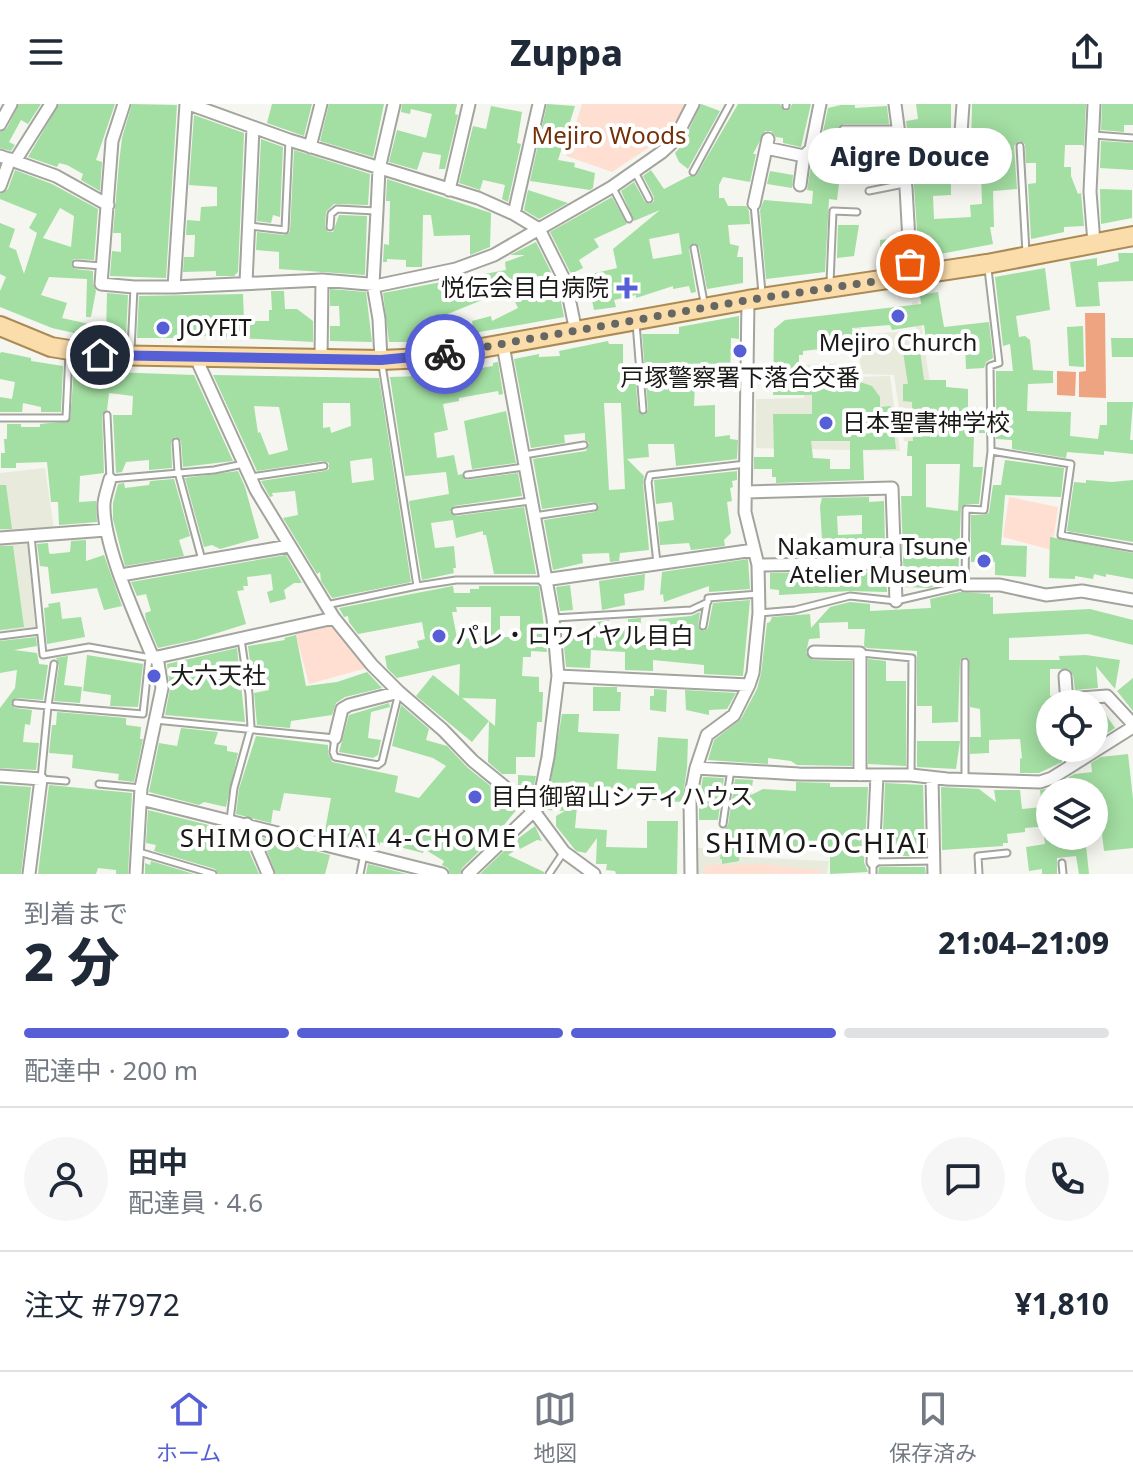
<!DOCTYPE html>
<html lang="ja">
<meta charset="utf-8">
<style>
:root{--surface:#fff;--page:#f6f6f7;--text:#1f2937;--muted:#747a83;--line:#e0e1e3;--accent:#565fd6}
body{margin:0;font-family:"Noto Sans","Noto Sans JP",sans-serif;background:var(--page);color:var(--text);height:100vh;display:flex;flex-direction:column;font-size:30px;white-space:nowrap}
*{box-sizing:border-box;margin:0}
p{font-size:26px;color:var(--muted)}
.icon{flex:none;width:44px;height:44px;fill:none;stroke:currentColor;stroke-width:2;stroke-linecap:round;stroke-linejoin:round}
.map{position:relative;height:770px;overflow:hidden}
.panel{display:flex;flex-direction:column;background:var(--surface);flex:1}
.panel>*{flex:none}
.controls{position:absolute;left:1036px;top:586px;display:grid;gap:16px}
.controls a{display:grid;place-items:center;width:72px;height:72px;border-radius:50%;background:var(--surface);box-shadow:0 4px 20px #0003;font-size:40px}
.pin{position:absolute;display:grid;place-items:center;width:68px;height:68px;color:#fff;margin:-34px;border:4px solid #fff;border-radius:50%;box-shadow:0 2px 8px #0007}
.courier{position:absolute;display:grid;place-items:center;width:80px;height:80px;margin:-40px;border:6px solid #565fd6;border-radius:50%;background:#fff;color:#222;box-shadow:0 2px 10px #0007}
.bubble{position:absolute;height:56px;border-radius:28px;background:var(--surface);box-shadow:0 4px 20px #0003;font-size:26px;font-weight:800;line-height:56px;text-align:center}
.overview em{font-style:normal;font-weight:800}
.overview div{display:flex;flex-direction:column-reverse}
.overview{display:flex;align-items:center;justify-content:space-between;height:136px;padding:0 24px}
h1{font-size:52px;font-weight:800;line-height:60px}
.bar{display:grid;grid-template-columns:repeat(4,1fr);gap:12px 8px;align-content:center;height:96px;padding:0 24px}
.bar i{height:10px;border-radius:6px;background:var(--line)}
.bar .selected{background:var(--accent)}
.bar p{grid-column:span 4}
.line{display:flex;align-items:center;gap:20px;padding:0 24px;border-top:2px solid var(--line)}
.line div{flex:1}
.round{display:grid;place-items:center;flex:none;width:84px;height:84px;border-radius:42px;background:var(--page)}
header{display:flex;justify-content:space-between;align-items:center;height:104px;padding:0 24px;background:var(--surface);font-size:36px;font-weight:800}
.tabs{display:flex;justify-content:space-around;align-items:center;height:112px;border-top:2px solid var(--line);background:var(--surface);font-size:22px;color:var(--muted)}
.tabs a{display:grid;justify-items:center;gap:4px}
.tabs .selected{color:var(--accent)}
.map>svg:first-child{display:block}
</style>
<header><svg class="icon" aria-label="menu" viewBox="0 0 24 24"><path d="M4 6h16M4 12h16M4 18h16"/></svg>Zuppa<svg class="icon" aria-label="share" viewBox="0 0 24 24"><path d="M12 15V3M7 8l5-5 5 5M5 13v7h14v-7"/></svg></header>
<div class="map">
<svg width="1133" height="770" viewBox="0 0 1133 770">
<rect width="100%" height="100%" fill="#f5f6ef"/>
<path fill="#e8eadb" d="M918 197 931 286V337H904L894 271 862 270 852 208 857 207 862 231 916 226 912 198Z
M857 259 858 273 890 272 900 347 756 344V295L804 294 806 261Z
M45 364 54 425 26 427 35 523 0 527V369Z
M696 744H742V753L829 757 827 770H695Z"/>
<path fill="#ffdfd1" d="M582 0H686L671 29 612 68 566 52Z
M1009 393 1058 403 1052 446 1003 433Z
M332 519 367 564 309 580 295 527Z
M761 760 820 766 819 770H703L706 761Z"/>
<path fill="#efa481" d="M1085 209H1105L1106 294 1079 293V268L1086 267Z
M1057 267 1076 268 1075 292 1057 291Z"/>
<path fill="#a3dea2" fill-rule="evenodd" d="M19 0H41L28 20 21 16 9 38 15 41 11 47 0 44V28L7 24Z
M59 0H115L96 56 102 58 100 87 81 76 83 70 67 61 59 59 57 63 28 53Z
M132 0 177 1 166 174 110 172 112 147 121 148V129H113L119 59 122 34Z
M272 0H312L304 32 267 19Z
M329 0H384L373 53 320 37Z
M402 0H457L455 10 458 11 445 65H439L441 51 423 48 417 66 389 58 397 26 426 34 432 10 411 5 410 10 401 8Z
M547 0 575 2 558 56 575 59 574 63 595 69 593 84 590 86 530 77Z
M701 0 720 7 688 65 679 58 675 49 682 41Z
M738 0H780L785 7 790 5 792 0H811L801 43 783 39V34L776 33 771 27H765L753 50H756L750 78 723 73 719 81V94H724L728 102H746L749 107 750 120 728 121 730 140 739 142 737 153H743V179L707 185 699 143 694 139 689 145 696 188 691 189 689 182 673 185V182L636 194V191L614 196 616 203 594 206 587 171 617 164 613 145 660 106 634 117 621 87 634 78 645 98 650 100 654 97V93L643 72 651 66 664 85 689 72H696ZM679 129 682 150 653 155 649 135Z
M916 0H951V91L933 92 934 115 971 113 970 101 982 100 981 67H997L994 41H971L972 0H1086L1084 43 1083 41H1065L1064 63H1071V72L1078 90 1081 89 1084 122 1064 123V128L1031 135 1028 80 1036 79V59H1026L1025 40 1019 37 1014 42 1017 85 993 87 994 123H990L993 140 919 154 914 83 906 17 918 15Z
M1102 0H1133V21H1124V28L1101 26Z
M841 1H855V4L887 2 889 20H843L838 26 843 30H890L895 67H872L871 75 840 71 837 96 829 95 825 168 766 175 760 106 764 96 812 100 813 87 807 86 812 56 819 47 828 4Z
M491 2 522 8 517 39 521 40 508 98 502 95 505 81 483 76 480 86 459 79 473 22 486 25Z
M194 11 244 29 238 168 234 172H216V167L183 168 184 153H194L195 131H186L187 116 200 117 201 103 217 102V83L189 81Z
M261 35 283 43 280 113 273 111 271 119 257 117Z
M1101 37 1133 39V66L1100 64Z
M294 46 370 70 368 101 334 100 326 108 325 123 328 128H333L339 111 367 112 365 171 279 165V148L256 146 257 128 284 131 290 128Z
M15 66 52 80 98 105 94 156 74 155 71 160 75 165 93 167V180L96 187 91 213H86L87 175 49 173 41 191 67 199 62 214 89 220 87 232 52 224 0 203V187L6 173 0 170V119L15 125 9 143 16 146 24 170 37 129 29 124 37 110 0 95V90L8 85ZM60 104 74 112 71 143 43 134Z
M770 67 793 71 792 84 767 80Z
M387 75 491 109 490 143 470 151V131L434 132 431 111H423L422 163H406V156L387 155V158H383L384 140 389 141 390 97H386Z
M1100 85 1132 86V114L1101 120Z
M528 86 568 99 539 115 524 106Z
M612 93 627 120 594 135 599 143 579 156 583 164 571 170 550 128Z
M838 121H859L854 152 837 154Z
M889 135 900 136 902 156 881 160 880 136Z
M536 138 558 182 564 213 474 229 472 217 491 212 492 217 518 204 509 185 438 214 441 224 466 218 460 231 417 238H389L383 189 506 166 505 158 525 151H510Z
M1118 149H1133V177L1098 178 1100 202 1076 203 1070 158 1097 154V162L1119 157Z
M1045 164 1050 206 1016 212 1019 233 1025 232 1030 236 1033 266 1053 267V279L1028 280 1027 307 1071 308 1070 332 1098 335 1100 321H1107V298H1133L1130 336H1133V350L1104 347V351L1067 348 1066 354 1012 345V336L996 335V267H1013L1010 240 1003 242 995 173Z
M330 185 366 188 372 238 330 237V222H340L339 202H330Z
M271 187H284L285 205H297L313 217V238L184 231 185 234H137L139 192 243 190 244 217H269V206H272Z
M938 188 944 223 989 218 993 254 986 258 984 264 966 265 965 238 927 243 924 221 892 226 890 221 852 224 854 241 803 247V251H799V279L860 278 872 282 880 293V303L891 302 896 345 863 346 864 376 776 379V373H772V365H754V353H774L773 310H812V291H773L774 225 785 216 921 200 920 191ZM811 337H850V365H830V355L813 354Z
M107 189 128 191 126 233 106 232Z
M739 212V235L731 234 730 279H695L694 302 715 301V333L730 331V335L738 336 737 355 676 362 674 340H648L649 353 627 355 644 372 643 379 649 446 620 449 619 457 610 458 609 449 582 450 583 459 553 466 544 416 595 408 599 401 593 398 542 405 533 355 586 347 589 339 585 336V329L564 331 565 339 531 344 514 255 539 250V253L560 252 559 247 608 237 609 240H623V260L634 259 638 306 644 311 648 306 642 230H679V223ZM604 299H621L625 385 609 386Z
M1083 222 1084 263 1069 262 1067 223Z
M1111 234H1133V253H1112Z
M920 246 924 276H946V283L968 285V307L985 306V329H974L973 363H983L979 400H966L961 404 958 476 929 484 904 483 901 392H912V352H907L908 337H913L912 298 903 297V280H908L903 248ZM926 360H960L958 407 926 403Z
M2 248 31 254V257L63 262 61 308H41V303L23 299 22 308H0V293L12 295 15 278 0 275V249Z
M498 258 503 290 499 291 498 287 459 294V297L443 300 448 326 434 329 437 354 454 351 458 371 462 370 466 376 518 369 522 392 454 402 450 408 456 412 524 403 536 470H494L486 431H483V427L456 434 453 416 431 419 435 444 454 442 456 464H453L454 469 422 476 409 397 449 390 446 368 405 372 390 273 421 272V280L452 276 458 268 493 262V259Z
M74 266H82V271H92L109 283 111 268 194 271 233 357 183 363 181 337 175 333 171 338 172 364 149 366V356L126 358 122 368 116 369 113 311H132L133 292 109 289 107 306 102 311 104 369 80 372 79 398 96 397 97 418 59 421 58 398H51L47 358 16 359V364H1V349H5L4 335H7V320H21V323H40V320L70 317Z
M213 271 379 274 411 478 332 494 321 477 320 468 317 470 283 414 298 411 295 387 272 389 273 392 270 393 261 377 325 367 329 365V359L323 357 257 367ZM323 299H350L351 322 331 329 330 323 323 324ZM254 302 279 303 288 346 269 351 260 328 258 329ZM372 354 374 376 352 379 350 357Z
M506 307 516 359 472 365 464 317Z
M1005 356 1064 364 1061 393 1005 391 1001 441 1027 442 1026 473 995 471V458H971V411H984L989 409 993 381H1001Z
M238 367 245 383 259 434 220 445 212 441 204 443 185 374Z
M737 367V376L732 377 733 383 730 384 732 397 727 398 731 429 724 436 725 442 691 446 689 439 660 441 658 418 674 416 672 398 656 400 654 376Z
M174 375 190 432 179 436 184 452 125 462 113 415V399L118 380 124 379 125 384 149 381 150 377Z
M1086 376 1112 378 1133 376V438L1067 427 1074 378 1086 379Z
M0 381H6L12 425H0Z
M869 393V398L884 397 885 440H875V446H863V442L838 444 839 451 823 452 820 402 822 394ZM862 411V430L838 431 837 412Z
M1050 433 1133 449V475L1106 470V473L1094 470 1093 475 1075 472V475L1049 474Z
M86 436V457L104 451 122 502 104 506 97 484 51 490 48 463 40 462 37 440 48 439 49 449 51 450 70 448 71 437Z
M0 442H13L24 523 0 526Z
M286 451 302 479H294L284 486 286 495 270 499 267 488 273 486 271 470 247 473 248 482H243L244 486 237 487 246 520 195 536 158 544 146 516 145 509 151 507 146 490 137 492 131 478Z
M748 455 750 485 709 488V482L664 498 663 490 660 491 662 468Z
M886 468 887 488 850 487 779 491V486L770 485V469Z
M645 470 644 486 624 490 625 501 602 506 599 477Z
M570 481 573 506 560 507 556 483Z
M453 482 454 489H470V485H479V482H539L547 548 531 547V553H523L522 572 539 573V588H543L542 618H537L535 653H516V670H502L488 658 489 617 472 638 416 592 433 571 459 592 460 560 397 574 387 564 385 552 419 544 417 537 425 535 422 518 358 530 349 518 348 512 344 513 339 504ZM456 503H491V535L457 534 452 508H457ZM500 512H520V533H500ZM462 594 496 595 495 622 489 617Z
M960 488 990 490V493H993V510L1090 505 1133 516V541L1088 530 1009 534V556H1060L1059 552 1086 551 1120 556 1115 585 1096 562 1098 584 1075 586 1073 571 1069 565H1050V592L1058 591 1059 600H1050V644H1060L1062 658 1039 669H1020V655L1022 654 1020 635 989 636V649L970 650V633H981L980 605 970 603 969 555 964 553 960 557 958 618 932 619V602H917V547L867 544 864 542 865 525H848V518L819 519 820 534 809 535 806 549 813 556 852 557V662L797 661 791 657 768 654V660L708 656 714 636 741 615 757 585 761 570 767 519 770 518 772 513 810 510 811 524 830 503 850 498 870 500V507L931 504 930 495Z
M750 496 743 572 704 570V561L653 556V567L625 566V548L591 546 590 564 566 563 563 533 596 534 597 518 609 516V524L628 525V515L641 514 639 541H657L659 515 691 512 700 508 698 523 704 527 708 524 713 499Z
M60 498 62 515 81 513 85 533 47 540 44 504 49 503 48 500Z
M296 531 306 582 337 578 367 568 382 584 345 593 336 599 332 611 291 617 290 624 257 621 254 589 269 586 265 565 251 564 248 542 285 536 284 534Z
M36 533 37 542 14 546 37 549 39 560 48 561 43 596 16 594 11 599 15 604 32 606 30 621 25 620 23 638 39 639 36 666 0 664V604L15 584 17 566 0 569V537Z
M237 544 245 618 165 611 170 585 167 560Z
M87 551 143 560 138 603 110 602 111 591 83 587Z
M68 552 64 581 82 583 80 599 54 597 59 561 56 554Z
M868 555 886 557V577H906V662L868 660Z
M1133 574V607L1117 587Z
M593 583H617V588H621L620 607H593Z
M654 585 667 586 666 608 650 606V592H654Z
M685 586 736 589 727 605 709 606V611L686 606Z
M389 599 390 603 371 608 368 634 381 636 378 651 373 654 339 648 349 611Z
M401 601 429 625 426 636 447 642 468 664 518 704 494 733 462 764 460 770H450L448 764 442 761 444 757 424 745 423 749 380 738V741L372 738 371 744 324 732 331 694 284 689 280 707 273 706 271 719 236 710 239 685 256 632 328 641V649L332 658 398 672 395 688 419 694 446 662 433 654 392 642Z
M1099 601 1115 624 1094 638V602Z
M57 608 126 614V621L141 623 140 635H143L134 678 118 676 119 670 72 664 73 651 49 649 52 621H56Z
M562 610H579L578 628 619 630 617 665 656 667 658 633 688 635 687 664 682 698 578 691 575 724 607 726 606 743 647 744V717H678L677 770H616L615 767 606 766 607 760H596L597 734 586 749 576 747 556 722V712L565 707 546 706Z
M181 624 218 628 214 640 227 642V647L238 649 226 703 204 698 199 701 149 688 159 639 177 642Z
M917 637H960L956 665 917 663Z
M1128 650 1133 695V744L1104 747 1102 730 1094 731V688H1070L1069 673 1075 670 1092 668 1091 659 1101 653Z
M518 671 536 672 533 686 518 683Z
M703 673 724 674 718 716H699V696Z
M735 675 753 676 751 691 763 685 796 687V678L830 679V683H868L864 758 868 768 830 770V746L789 744 777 750 773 744 764 751 762 748 757 751 740 726 739 757 722 760V755H720L724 725 728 721Z
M885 679 923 681 925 752H882Z
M0 681 31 683 21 770H0Z
M49 681 132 689 128 770H116V766L98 764 96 770H38Z
M941 683 979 685 996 698 994 686H1020L1022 705 1042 703 1040 686 1050 684V722L1025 724V728L1007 730 1008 739H1003V742L942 746Z
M148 706 241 729 259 770H218L215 765 154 747 156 741 146 739Z
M535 722 542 737 537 736 520 745 516 736Z
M1044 732H1085L1089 770H1079L1076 752 1057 754V770H1042V765L1029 767 1026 743 1045 740Z
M262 734 330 751 325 770H276Z
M507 744 514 747 508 751 544 768V770H480Z
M151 757 194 770H145V759L150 761Z
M368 760 407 770H366Z
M925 763 926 770H878L879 763Z"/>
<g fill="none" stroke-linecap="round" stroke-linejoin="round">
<g stroke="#a4a49e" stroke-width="9">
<path id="service" d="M786 2V0
M843 25H896
M1094 31 1133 34
M660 37 670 42
M1020 42 1026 149
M635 68 649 95
M693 68 730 0
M613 84 629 115
M869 87 904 80
M754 100 762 189
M250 122 285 126 289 36
M330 123 331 110 337 105 376 107
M694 144 704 198
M76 160 102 162
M830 179 833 107 857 108
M636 219 643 306
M131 246 134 184
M382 261 417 482
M107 311 110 375 214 366 244 360
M0 314H66L69 249
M176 338 178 368 202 456
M991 347 1071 360 1061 431 1133 444
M524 351 584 341
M467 371 524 363
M251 373 324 362
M455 407 530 397
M534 412 594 403
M31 432 43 551 89 543 151 554
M657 459 648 378 650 371 746 360
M326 501 417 482 456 476H542
M759 509 795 506 850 492 896 497 965 481 966 405 984 406 991 347 990 262 999 259 988 165
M554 514 691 506 708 498V494L759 490
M703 522 707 499
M0 532 40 527
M861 549 912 554 911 671
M16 599 48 602 54 560
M155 616 335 634 333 648 335 653 378 661 382 658 399 588
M965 675V558
M66 677 41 675 48 602 143 610 149 554
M99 680 141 684
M230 716 234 684 251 623 249 590 241 535
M723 720 731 665
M139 748 213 770
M1062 759 1063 770
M360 770 364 750
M549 770 563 749
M873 770V758L933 757
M979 770 978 752 1007 749"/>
</g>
<g stroke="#a4a49e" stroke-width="15">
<path id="minor" d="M124 0 112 37 101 180 134 183H174L322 176 380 181 456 165 494 151 612 83 662 48 674 37 693 0
M189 0 289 36 478 94 514 110
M539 0 514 110 539 125 566 179 576 228
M895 0 906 84 911 172
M963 0 961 29 964 62
M0 20 11 0
M310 43 321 0
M766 44 804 52
M0 52 56 72 108 101
M15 57 51 0
M800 81 804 52 811 45 820 0
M0 82 10 55
M449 86 469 0
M754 100 768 35
M1094 139 1090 88 1094 0
M246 179 253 24
M174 183 186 0
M195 252 256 386 334 514 372 561 399 588 443 626 473 657 533 706 564 748 594 770
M321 255 322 176
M381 256 379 215 373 180 377 107 379 65 394 0
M110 375C108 383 105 391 104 399 102 440 137 515 153 554L334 514
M746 388 892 384 896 497
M0 434 106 426
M758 461 895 459
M121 471 289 442
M544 476 754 446
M965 481H1000L1046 491 1082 487 1133 496
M814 548 860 549V671
M558 572 749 581
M1065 572 1067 599
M1067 595 1107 592 1133 620
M335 634 342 605 349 601 399 588
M1070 644 1072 661
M696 664 799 670 911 671 947 675 1040 678 1052 674 1133 623
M0 672 41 675 29 770
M932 674 934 770
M141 695 442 770
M247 720 268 770
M873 758 877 671
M136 770 141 684 162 584 157 553
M468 770 538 703 548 653 558 572 553 514 503 241
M691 770 690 695 696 664 707 631 734 611 749 581 753 569 759 509 758 461 745 408 748 196"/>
</g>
<g stroke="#ab8a54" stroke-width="22">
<path id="primary" d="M0 222 51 243 100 251 381 256 426 254 748 196 987 160 1133 132"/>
</g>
<use href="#service" stroke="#fff" stroke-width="5"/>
<use href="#minor" stroke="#fff" stroke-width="11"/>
<use href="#primary" stroke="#fbddac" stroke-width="18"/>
</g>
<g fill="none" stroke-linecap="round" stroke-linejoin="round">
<path stroke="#666663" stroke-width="8" stroke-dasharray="0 14.4" d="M445 250 748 196 911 172 910 160"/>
<path stroke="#565fd6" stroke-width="10" d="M100 251 381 256 445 250"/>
</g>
<g fill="#565fd6" stroke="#fff" stroke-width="3">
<path d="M623 172h8v8h8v8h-8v8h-8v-8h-8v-8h8z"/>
<circle cx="898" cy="212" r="8"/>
<circle cx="163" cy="224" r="8"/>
<circle cx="740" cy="247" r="8"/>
<circle cx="826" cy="319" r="8"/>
<circle cx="984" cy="457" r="8"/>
<circle cx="439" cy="532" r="8"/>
<circle cx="154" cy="572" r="8"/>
<circle cx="475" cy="693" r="8"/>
</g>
<g text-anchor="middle" stroke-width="8" stroke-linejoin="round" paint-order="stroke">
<g font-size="24" fill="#733009" stroke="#fff">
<text x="609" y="40">Mejiro Woods</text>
</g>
<g font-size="24" fill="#191917" stroke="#fff" text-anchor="start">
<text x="609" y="192" text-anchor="end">悦伝会目白病院</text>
<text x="179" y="232">JOYFIT</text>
<text x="898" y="247" text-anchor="middle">Mejiro Church</text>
<text x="740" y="282" text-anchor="middle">戸塚警察署下落合交番</text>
<text x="842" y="327">日本聖書神学校</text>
<text x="968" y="451" text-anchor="end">Nakamura Tsune<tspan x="968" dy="28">Atelier Museum</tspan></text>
<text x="455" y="540">パレ・ロワイヤル目白</text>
<text x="170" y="580">大六天社</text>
<text x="491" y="701">目白御留山シティハウス</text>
</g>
<g font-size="26" letter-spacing="2" fill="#191917" stroke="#fff">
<text x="349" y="743">SHIMOOCHIAI 4-CHOME</text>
</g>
<g font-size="28" letter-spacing="2" fill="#191917" stroke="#fff">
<text x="817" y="749">SHIMO-OCHIAI</text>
</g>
</g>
</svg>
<div class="controls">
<a><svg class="icon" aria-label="locate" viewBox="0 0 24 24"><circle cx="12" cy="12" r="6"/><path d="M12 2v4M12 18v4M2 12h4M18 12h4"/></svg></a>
<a><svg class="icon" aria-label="layers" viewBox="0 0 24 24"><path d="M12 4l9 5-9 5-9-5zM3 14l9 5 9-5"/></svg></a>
</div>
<div class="pin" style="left:910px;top:160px;background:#ea580c"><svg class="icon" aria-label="bag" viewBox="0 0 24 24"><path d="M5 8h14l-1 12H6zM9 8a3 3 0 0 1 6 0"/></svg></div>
<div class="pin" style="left:100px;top:251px;background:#1f2937"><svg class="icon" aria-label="home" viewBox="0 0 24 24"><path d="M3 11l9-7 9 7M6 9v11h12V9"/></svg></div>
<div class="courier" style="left:445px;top:250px"><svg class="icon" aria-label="bike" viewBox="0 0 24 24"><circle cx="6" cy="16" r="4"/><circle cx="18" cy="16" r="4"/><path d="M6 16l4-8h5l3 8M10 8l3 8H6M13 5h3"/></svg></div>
<div class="bubble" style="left:808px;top:24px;width:204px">Aigre Douce</div>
</div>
<section class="panel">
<div class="overview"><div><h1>2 分</h1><p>到着まで</p></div><em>21:04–21:09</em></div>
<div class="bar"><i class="selected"></i><i class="selected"></i><i class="selected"></i><i></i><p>配達中 · 200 m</p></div>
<div class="line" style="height:144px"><a class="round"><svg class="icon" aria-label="person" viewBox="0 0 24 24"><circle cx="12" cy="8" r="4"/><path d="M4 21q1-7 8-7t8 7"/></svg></a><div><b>田中</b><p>配達員 · 4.6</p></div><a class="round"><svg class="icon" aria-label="chat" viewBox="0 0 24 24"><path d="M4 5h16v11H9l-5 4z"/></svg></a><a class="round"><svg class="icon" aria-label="phone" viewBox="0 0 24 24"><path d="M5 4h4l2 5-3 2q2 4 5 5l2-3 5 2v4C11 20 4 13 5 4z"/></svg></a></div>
<div class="line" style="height:104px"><div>注文 #7972</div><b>¥1,810</b></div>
</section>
<nav class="tabs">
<a class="selected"><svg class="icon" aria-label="home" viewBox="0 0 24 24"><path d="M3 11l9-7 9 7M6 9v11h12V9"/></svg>ホーム</a>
<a><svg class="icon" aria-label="map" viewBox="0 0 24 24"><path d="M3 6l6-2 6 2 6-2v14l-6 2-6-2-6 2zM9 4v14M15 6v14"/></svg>地図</a>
<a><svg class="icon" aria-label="saved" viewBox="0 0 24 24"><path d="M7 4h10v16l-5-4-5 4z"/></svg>保存済み</a>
</nav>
